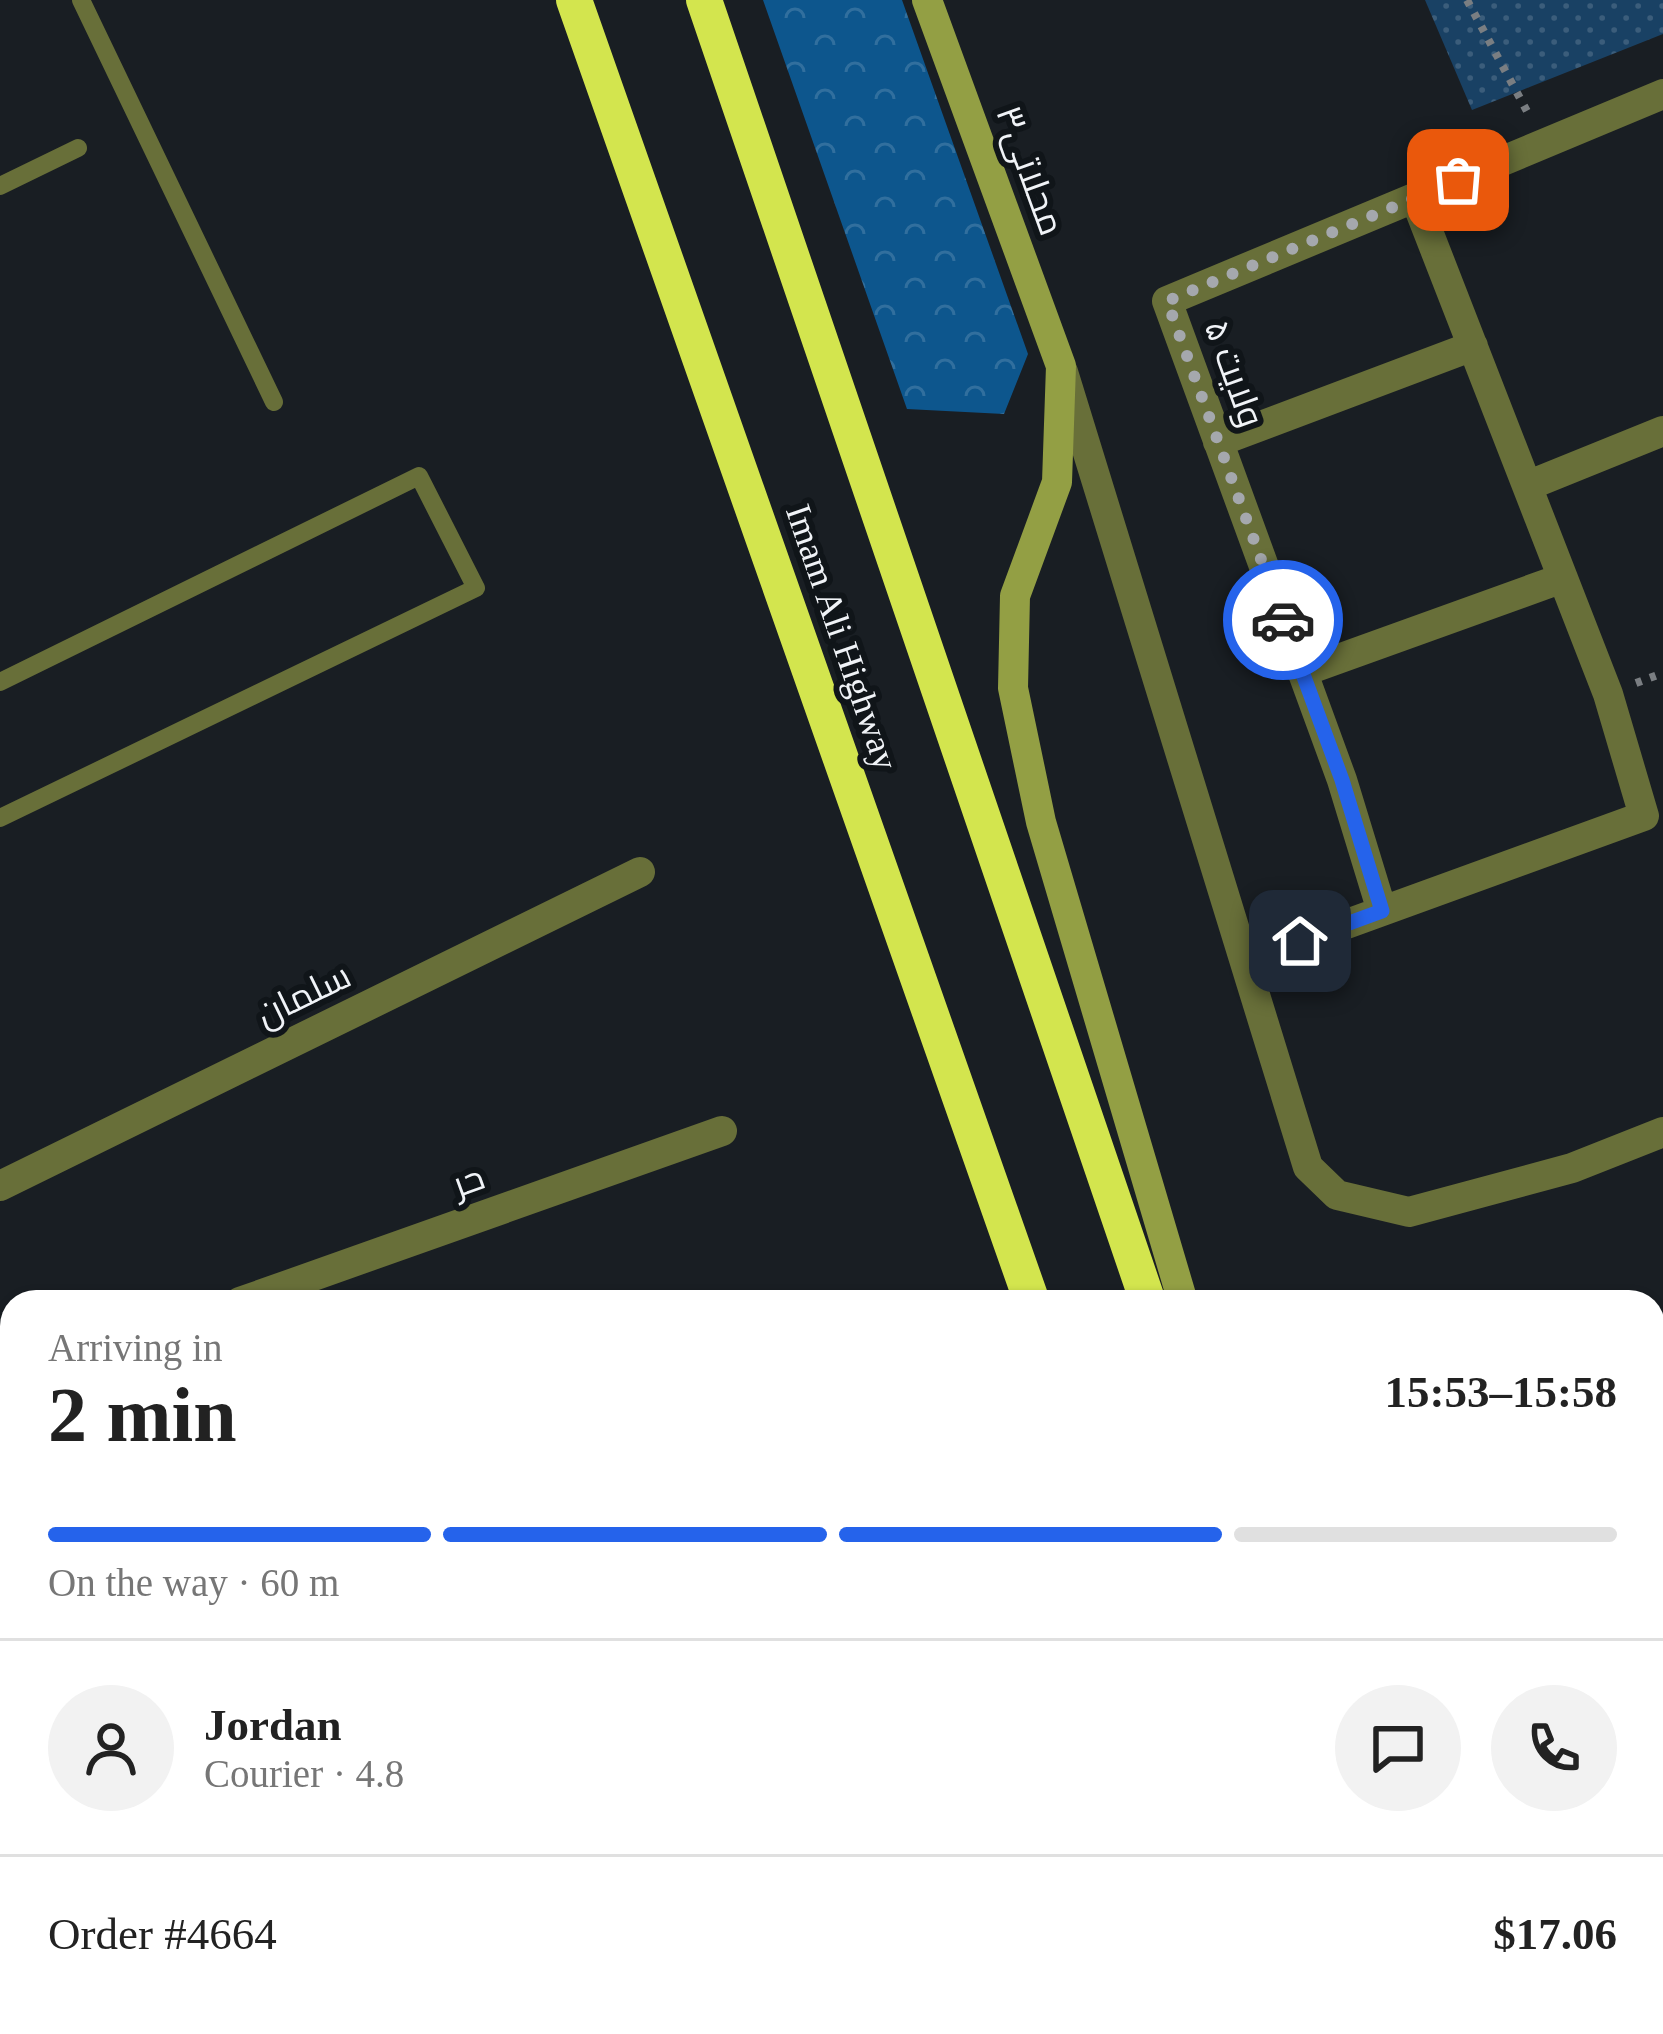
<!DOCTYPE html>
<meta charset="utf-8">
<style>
:root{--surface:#fff;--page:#f2f2f2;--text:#222;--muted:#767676;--line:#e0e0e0;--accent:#2563eb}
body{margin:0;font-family:"Times New Roman",Cairo,serif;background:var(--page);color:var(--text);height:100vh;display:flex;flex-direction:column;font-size:45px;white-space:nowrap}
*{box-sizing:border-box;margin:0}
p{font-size:39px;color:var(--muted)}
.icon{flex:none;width:66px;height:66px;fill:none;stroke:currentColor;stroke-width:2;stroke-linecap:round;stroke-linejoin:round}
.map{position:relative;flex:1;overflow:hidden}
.sheet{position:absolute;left:0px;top:1290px;width:1665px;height:744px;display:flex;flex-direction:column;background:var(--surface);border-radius:36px 36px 0 0;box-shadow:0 3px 9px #0004}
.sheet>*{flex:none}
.pin{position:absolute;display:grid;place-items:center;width:102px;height:102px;color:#fff;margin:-51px;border-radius:24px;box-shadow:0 6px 18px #0006}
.courier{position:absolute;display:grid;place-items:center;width:120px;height:120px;margin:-60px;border:9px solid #2563eb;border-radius:50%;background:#fff;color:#222;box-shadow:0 3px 15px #0007}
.head em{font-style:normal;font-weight:600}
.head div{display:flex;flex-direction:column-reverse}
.head{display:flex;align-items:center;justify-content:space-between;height:204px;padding:0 48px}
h1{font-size:78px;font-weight:600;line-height:90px}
.bar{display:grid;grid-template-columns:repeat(4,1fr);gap:18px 12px;align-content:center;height:144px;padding:0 48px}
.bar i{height:15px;border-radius:9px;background:var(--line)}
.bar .selected{background:var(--accent)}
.bar p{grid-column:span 4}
.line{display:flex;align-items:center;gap:30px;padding:0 48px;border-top:3px solid var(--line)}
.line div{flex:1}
.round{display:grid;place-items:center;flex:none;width:126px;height:126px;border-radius:63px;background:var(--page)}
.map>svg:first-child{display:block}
</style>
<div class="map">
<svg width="1663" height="2034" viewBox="0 0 1663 2034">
<defs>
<pattern id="forest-crowns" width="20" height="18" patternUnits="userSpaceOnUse" patternTransform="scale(3)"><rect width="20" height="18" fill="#0d568d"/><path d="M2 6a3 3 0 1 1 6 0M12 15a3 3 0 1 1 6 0" fill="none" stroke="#316f9e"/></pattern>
<pattern id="park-dots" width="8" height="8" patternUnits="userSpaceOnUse" patternTransform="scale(3)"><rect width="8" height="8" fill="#194164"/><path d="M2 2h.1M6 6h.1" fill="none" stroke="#3b5d7b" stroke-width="1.8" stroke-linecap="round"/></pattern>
</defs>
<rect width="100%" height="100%" fill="#191e23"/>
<path fill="url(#forest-crowns)" d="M763 0H902L1028 354 1004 414 907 409Z
M1011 2022H1197L1201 2034H1016Z"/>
<path fill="url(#park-dots)" d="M1425 0H1663V34L1472 110Z"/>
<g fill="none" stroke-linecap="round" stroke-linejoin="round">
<path stroke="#7a7e82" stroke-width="8" stroke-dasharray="6 9" stroke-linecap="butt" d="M1467 0 1529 115
M1636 683 1663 673
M939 2022 943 2034"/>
<path stroke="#686f39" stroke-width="18" d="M81 0 274 402
M0 186 78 148
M0 682 419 476 476 588 0 818"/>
<path stroke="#686f39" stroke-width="30" d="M1063 372 1308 1167 1337 1195 1409 1212 1572 1168 1663 1132
M1218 442 1473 346
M1527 486 1663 431
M1302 672 1563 578
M1382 911 1342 780 1167 301 1663 94
M1300 941 1644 816 1608 694 1415 198
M0 1186 640 872
M240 1302 722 1131
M0 1387 12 1383
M593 2022 598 2034
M45 2034 71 2022"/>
<path stroke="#939f44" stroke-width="30" d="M927 0 1061 366 1057 482 1015 596 1013 688 1041 822 1183 1302
M0 1708 12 1704"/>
<path stroke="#d3e54e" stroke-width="36" d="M574 0 1032 1302
M704 0 1148 1302
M1279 2022 1284 2034
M1392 2022 1396 2034"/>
</g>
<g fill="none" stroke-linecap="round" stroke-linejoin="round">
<path stroke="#a5a8ad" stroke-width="12" stroke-dasharray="0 21.6" d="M1283 620 1167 301 1458 180"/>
<path stroke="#2563eb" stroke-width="15" d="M1283 620 1342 780 1382 911 1300 941"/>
</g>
<g text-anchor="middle" stroke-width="12" stroke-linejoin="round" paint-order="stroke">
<g font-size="36" fill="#f0f3f7" stroke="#101519">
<text transform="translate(1031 170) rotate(70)" y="13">محلاتی۳</text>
<text transform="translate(1235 373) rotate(70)" y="13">ولایت ۵</text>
<text transform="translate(843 637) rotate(71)" y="13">Imam Ali Highway</text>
<text transform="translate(303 994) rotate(-26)" y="13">سلمان</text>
<text transform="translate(468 1180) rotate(-20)" y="13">حر</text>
</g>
</g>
</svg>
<div class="pin" style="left:1458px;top:180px;background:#ea580c"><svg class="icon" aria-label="bag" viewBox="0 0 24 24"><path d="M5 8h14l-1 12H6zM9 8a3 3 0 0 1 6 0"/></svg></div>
<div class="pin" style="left:1300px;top:941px;background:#1f2937"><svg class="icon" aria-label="home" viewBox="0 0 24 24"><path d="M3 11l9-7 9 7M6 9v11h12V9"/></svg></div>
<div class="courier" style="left:1283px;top:620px"><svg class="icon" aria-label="car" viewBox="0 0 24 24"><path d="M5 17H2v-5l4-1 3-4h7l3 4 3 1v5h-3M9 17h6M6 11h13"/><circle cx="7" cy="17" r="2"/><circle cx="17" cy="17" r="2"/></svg></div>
<section class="sheet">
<div class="head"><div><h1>2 min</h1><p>Arriving in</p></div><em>15:53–15:58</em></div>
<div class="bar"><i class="selected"></i><i class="selected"></i><i class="selected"></i><i></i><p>On the way · 60 m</p></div>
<div class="line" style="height:216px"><a class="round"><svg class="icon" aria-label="person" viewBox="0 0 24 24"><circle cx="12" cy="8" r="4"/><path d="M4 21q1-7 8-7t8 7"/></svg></a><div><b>Jordan</b><p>Courier · 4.8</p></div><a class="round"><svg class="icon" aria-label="chat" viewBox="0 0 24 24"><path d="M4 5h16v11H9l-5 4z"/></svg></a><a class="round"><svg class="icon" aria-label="phone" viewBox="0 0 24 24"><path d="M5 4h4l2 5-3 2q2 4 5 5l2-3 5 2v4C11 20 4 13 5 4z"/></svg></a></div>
<div class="line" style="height:156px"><div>Order #4664</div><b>$17.06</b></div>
</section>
</div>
